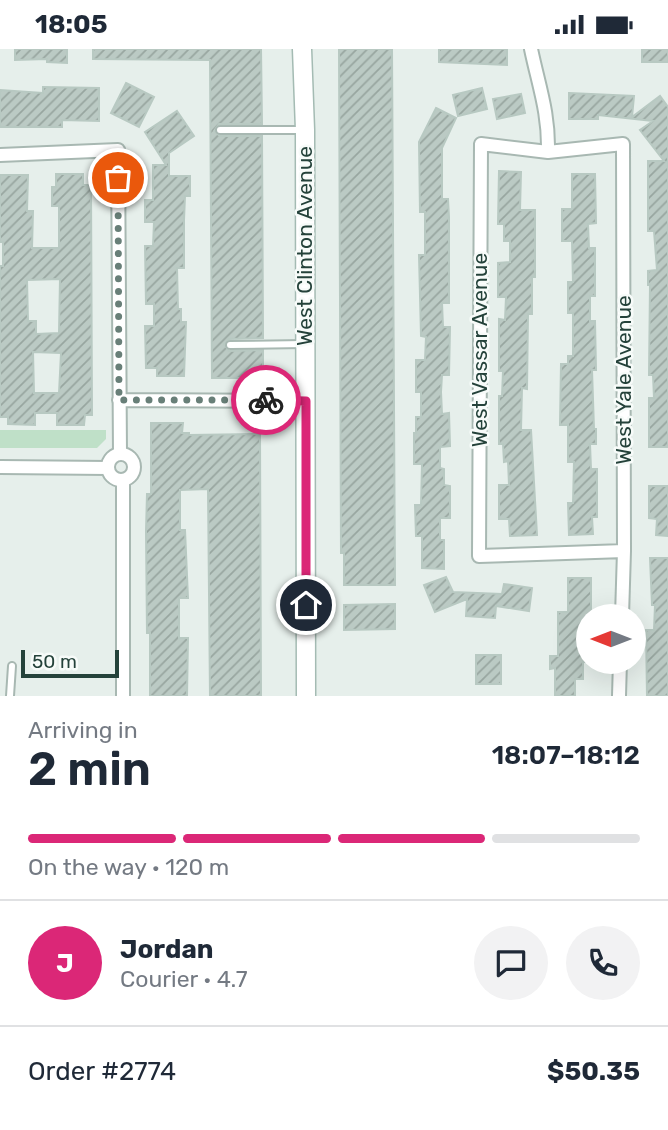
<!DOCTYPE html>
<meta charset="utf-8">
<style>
:root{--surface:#fff;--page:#f2f2f3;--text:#1f2937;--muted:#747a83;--line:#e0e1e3;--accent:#db2777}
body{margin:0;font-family:Rubik,sans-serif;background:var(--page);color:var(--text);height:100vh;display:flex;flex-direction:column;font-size:26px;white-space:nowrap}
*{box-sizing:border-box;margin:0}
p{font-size:23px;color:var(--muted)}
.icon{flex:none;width:38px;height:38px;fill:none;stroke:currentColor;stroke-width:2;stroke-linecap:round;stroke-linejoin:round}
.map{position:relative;height:647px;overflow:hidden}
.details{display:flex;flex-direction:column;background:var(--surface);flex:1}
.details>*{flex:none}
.needle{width:46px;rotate:270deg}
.controls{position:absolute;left:576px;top:555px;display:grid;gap:14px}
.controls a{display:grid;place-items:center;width:70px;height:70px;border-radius:50%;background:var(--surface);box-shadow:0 7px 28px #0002;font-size:35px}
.scale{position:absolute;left:21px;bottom:18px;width:98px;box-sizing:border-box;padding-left:7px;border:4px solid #24423a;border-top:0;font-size:19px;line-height:24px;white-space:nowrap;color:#24423a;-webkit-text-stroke:5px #f7fbf9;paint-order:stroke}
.pin{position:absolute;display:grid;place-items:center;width:60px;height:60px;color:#fff;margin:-30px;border:4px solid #fff;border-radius:50%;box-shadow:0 2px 7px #0007}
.courier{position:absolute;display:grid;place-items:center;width:70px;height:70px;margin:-35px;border:5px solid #db2777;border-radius:50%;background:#fff;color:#222;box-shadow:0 2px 9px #0007}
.head em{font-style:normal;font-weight:600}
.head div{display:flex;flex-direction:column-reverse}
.head{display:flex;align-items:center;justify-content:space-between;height:119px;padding:0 28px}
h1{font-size:46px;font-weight:600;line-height:52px}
.bar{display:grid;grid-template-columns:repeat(4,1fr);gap:10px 7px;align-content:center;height:84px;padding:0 28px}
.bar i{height:9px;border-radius:5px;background:var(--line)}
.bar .selected{background:var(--accent)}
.bar p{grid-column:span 4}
.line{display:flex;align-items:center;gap:18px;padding:0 28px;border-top:2px solid var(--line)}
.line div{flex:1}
.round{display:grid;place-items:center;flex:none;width:74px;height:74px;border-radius:37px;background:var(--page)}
.status{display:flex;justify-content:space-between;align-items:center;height:49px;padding:0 35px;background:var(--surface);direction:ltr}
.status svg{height:19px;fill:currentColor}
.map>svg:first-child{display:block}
</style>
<div class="status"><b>18:05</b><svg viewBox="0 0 49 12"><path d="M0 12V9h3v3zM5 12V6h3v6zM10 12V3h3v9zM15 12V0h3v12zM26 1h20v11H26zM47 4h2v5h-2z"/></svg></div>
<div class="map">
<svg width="668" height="647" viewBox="0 0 668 647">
<defs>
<pattern id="building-hatch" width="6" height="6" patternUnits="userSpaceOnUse" patternTransform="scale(1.75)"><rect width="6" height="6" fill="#bbcac4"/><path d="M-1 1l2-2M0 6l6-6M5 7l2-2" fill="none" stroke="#98a6a0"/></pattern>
</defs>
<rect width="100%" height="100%" fill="#e6efeb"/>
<path fill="#bfe0c8" d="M0 381H106V390L97 399H0Z"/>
<path fill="url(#building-hatch)" stroke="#b8c9c2" stroke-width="2" fill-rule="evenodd" d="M15 0H67V14L47 13V10L15 11Z
M93 0H261L262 75H219L214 82 220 87H262L263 289 229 290 224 295 229 302 263 301V329H212L210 11 93 10Z
M339 0H392L395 536H344V504H341Z
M439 0H507V16L439 13Z
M642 0H668V13H642Z
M126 34 154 48 139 78 111 64Z
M43 38 99 39V72L62 71V78H0V41L43 44Z
M482 39 487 60 458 67 453 46Z
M569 44 634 47 632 68 660 47 668 58V398H649V349H654L653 326H649L650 236H648V222L657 221 654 182H648V112H664L640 81 653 72 598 66V70H569Z
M521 45 525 64 497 70 493 50Z
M436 59 456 69 442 99V150H448L449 168V254H442L443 278H450L449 326H442L441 343 442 365 449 364 450 397 440 398V419L444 420V436L450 437V469H440V491H444V520L422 519V487H416L415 456H421L422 415H414V384H416V368H421V343H416V311H425L426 288 421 287 419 206H425V163H420L419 93Z
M177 62 194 87 169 104V127H190V147H185L184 171V219H177L178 260H181V273H186L184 327H157V319H146L145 277H154V255H146L145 197H153L154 173H145V151H153V116H166L145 83Z
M499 122 521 123 520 161H535V228H532V265H528L527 340 522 339 521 381H531L537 486 510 487 509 470H499V436H509L508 412 504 413 503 395H499V347H502L503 322H499V270L505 271 506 248H498V214L510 213V192H504V175H498Z
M56 125H83V136H91L92 366H85L84 376H57V364H35V376L8 375V368H0V217H3V193H0V126H28L27 162H33L32 199H59V157H52V138H56ZM60 230 59 284 36 285V272H28L27 231ZM33 303 61 304 59 344H34Z
M572 125H595L596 174 588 175 589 199H595V247H590V272H595L596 321H592L594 380H596V395H590L591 420H597V468H592L593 485 569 486 568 454H573L574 413H568V376H560L561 315H568V307H573V264H568V233H573L572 192H562V160H572Z
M151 374H183L182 384H189V386L260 385 261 647H210L208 440 180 441V481H185L188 549H179V589H188L187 647H150V584H147L146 482 147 445H151Z
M649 437H668V487L656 486 657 470 649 469Z
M650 509H668V647H647L646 581H654L655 556H652Z
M446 528 453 543 502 545 504 535 532 539 529 562 496 557 495 569 466 567 467 550 435 563 424 536Z
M568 529H591V567H588V577H583L586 613H583V630H575V647H555V619L550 620V607H558V563H568Z
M395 555V580L344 581V556Z
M476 606H501V635H476Z"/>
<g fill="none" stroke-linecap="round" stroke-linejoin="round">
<g stroke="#a8b8b2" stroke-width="10">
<path id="lane" d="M220 81H303
M230 296 305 295
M10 647 12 617"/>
</g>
<g stroke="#a8b8b2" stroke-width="16">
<path id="street" d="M531 0C539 38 549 64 548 103
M0 106 118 101 120 405
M119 351 306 352
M108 418a13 13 0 1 1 26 0a13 13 0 1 1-26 0Z
M0 418 108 419
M622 567 624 502 623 95 548 103 481 95 479 507 624 502
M123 647V431
M619 647 620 612"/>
</g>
<g stroke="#a4bbb3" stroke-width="21">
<path id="secondary" d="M302 0 305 81 306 647"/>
</g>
<use href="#lane" stroke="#fff" stroke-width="6"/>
<use href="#street" stroke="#fff" stroke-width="12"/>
<use href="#secondary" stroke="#fff" stroke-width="18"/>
</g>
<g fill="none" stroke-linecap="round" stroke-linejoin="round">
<path stroke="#687f78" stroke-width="7" stroke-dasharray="0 12.6" d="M118 129 119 351H266"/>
<path stroke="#db2777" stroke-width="9" d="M266 351 306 352V556"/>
</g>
<g text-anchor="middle" stroke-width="5" stroke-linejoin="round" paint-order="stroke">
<g font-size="21" fill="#24423a" stroke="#f7fbf9">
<text transform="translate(305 197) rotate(-90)" y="7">West Clinton Avenue</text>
<text transform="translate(480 301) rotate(-90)" y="7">West Vassar Avenue</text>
<text transform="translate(624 331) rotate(-90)" y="7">West Yale Avenue</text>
</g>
</g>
</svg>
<div class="controls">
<a><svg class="needle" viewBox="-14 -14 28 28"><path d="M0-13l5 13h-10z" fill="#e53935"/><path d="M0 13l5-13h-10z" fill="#747a83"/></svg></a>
</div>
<div class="scale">50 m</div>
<div class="pin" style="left:118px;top:129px;background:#ea580c"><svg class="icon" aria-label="bag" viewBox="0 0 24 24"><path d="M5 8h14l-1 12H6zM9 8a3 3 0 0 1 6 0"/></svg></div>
<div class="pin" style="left:306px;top:556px;background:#1f2937"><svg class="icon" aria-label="home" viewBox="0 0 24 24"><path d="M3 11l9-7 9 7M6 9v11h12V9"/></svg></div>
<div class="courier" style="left:266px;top:351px"><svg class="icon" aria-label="bike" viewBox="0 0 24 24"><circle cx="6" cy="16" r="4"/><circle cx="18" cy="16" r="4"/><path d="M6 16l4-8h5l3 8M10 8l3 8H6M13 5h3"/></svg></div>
</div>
<section class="details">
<div class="head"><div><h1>2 min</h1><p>Arriving in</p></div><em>18:07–18:12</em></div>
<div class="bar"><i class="selected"></i><i class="selected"></i><i class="selected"></i><i></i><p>On the way · 120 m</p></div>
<div class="line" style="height:126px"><b class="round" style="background:var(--accent);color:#fff">J</b><div><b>Jordan</b><p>Courier · 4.7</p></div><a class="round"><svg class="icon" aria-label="chat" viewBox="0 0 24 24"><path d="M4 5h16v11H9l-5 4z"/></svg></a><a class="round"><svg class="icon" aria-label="phone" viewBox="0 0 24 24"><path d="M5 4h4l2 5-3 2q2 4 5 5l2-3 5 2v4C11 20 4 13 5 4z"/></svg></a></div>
<div class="line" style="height:91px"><div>Order #2774</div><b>$50.35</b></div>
</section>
